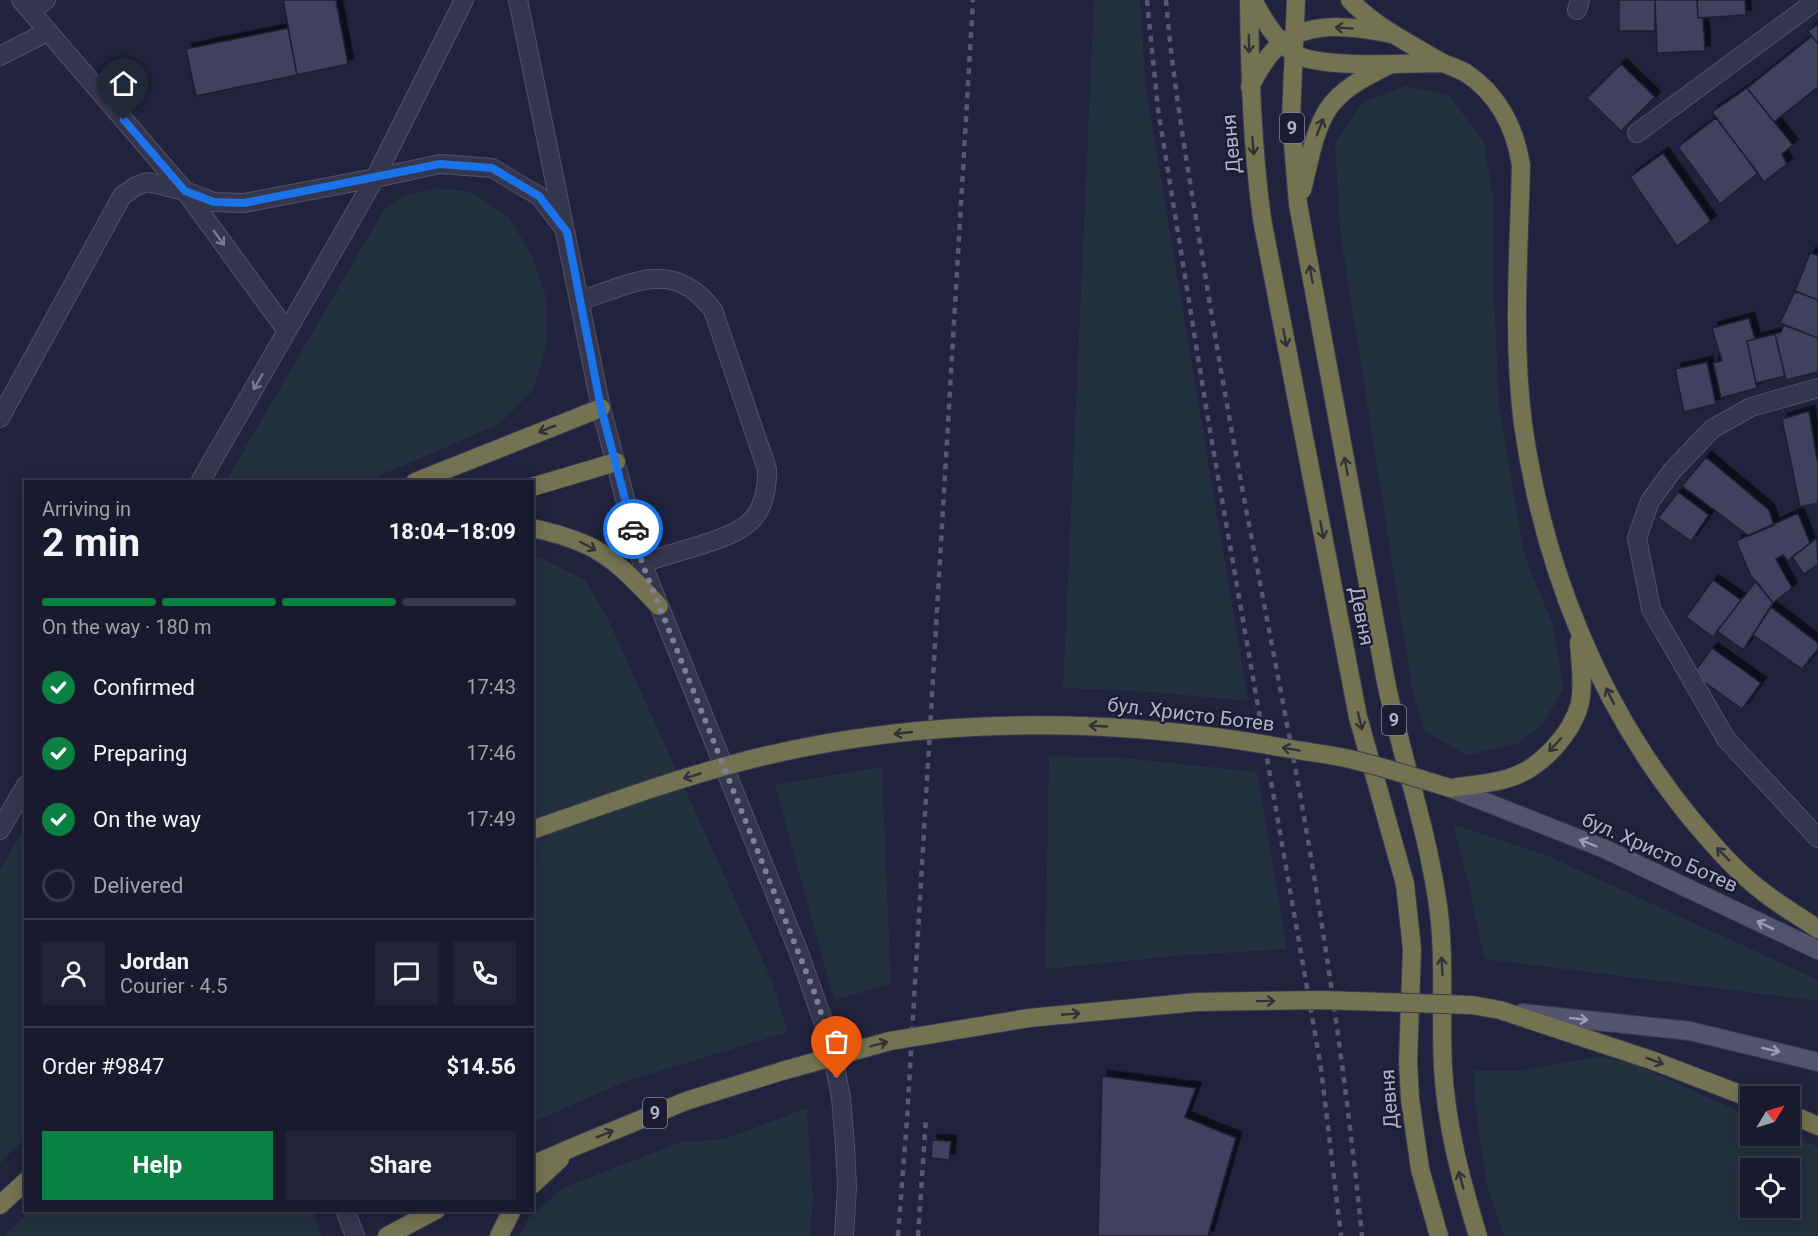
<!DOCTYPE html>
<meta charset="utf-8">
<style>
:root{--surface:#191a2e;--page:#222336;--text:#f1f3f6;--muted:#9fa1aa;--line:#37384a;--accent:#0b8043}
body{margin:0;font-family:Roboto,sans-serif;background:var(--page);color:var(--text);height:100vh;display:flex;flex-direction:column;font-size:22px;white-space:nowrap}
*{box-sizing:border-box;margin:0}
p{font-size:20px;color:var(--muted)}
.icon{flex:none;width:33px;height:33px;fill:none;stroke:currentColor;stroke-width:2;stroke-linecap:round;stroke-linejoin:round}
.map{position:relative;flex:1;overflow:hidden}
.details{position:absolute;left:24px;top:480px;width:510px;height:732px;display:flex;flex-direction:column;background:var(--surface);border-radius:0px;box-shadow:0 3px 15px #0003,0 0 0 2px var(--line)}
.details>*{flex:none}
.needle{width:39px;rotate:52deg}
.tools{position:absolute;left:1740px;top:1086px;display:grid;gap:12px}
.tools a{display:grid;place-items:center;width:60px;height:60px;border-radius:0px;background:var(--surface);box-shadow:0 3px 15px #0003,0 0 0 2px var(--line);font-size:30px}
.pin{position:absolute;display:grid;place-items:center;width:51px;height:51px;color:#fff;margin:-62px -26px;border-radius:50% 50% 50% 0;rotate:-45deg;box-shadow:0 0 6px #0007}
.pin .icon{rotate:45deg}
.courier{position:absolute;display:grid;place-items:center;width:60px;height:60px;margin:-30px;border:4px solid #1a73e8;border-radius:50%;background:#fff;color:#222;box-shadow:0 2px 8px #0007}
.summary em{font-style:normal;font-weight:700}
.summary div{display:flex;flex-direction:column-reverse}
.summary{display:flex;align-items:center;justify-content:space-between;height:102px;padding:0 18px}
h1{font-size:39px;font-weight:700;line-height:45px}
.bar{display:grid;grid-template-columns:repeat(4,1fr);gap:9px 6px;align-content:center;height:72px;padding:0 18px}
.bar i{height:8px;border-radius:4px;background:var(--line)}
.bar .active{background:var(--accent)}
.bar p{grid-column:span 4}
.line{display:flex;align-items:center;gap:15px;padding:0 18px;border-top:2px solid var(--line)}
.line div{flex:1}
.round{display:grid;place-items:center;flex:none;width:63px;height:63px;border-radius:0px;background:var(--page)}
ol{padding:0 18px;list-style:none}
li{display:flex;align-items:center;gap:18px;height:66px}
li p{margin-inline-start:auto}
li .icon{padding:6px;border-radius:50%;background:var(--accent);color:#fff;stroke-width:4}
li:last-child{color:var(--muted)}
li i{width:33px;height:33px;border:3px solid var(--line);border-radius:50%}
.action{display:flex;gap:12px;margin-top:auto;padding:12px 18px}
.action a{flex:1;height:69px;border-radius:0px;background:var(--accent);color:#fff;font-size:24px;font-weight:700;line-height:69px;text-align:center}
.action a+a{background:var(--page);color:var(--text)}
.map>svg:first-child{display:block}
</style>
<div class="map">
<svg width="1818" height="1236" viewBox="0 0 1818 1236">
<defs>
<filter id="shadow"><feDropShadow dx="5.5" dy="-5.5" stdDeviation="0" flood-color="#0009"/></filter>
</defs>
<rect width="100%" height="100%" fill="#21223d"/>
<path fill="#23303e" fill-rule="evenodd" d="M1094 0H1140L1146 90 1248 701 1151 692 1063 688Z
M1406 86 1449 95 1484 142 1494 204V293L1499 407 1525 557 1553 625 1564 689 1541 726 1517 744 1467 755 1424 731 1412 689 1340 231 1335 142 1363 102Z
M438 188 472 192 508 217 531 253 546 296 547 344 534 389 499 424 368 481H226L385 208 409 194Z
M533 554 585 580 609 621 772 981 788 1032 624 1082 533 1122 532 859 538 857 533 846Z
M1049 756 1124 758 1257 772 1287 949 1176 956 1045 969Z
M882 767 891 984 834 1000 775 785Z
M1453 824 1546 855 1818 980V1001L1484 959 1469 886Z
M25 826V1138L0 1163V870Z
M1601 1056 1639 1066 1750 1116V1136H1790V1133L1818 1147V1236H1504L1487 1187 1475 1103 1474 1070 1519 1071ZM1750 1168H1790V1208H1750Z
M807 1108 813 1199 810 1236H519L529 1217 565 1187 681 1142 724 1139Z
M31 1210 314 1211 321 1236H4Z"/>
<path fill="#40405f" stroke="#1d1d34" stroke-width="1.5" filter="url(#shadow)" d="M283 0H336L348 64 297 75Z
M1619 0H1655V31H1619Z
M1655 0H1697L1698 18H1703L1705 51 1657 53Z
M1697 0H1745L1746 15 1698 18Z
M1818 24V44L1808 31Z
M288 28 297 75 196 96 186 49Z
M1812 36 1818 44V87L1774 122 1747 88Z
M1621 64 1655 97 1621 131 1587 98Z
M1747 88 1793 145 1782 154 1787 164 1764 182 1712 112Z
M1716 118 1758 173 1720 204 1678 147Z
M1663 153 1711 221 1677 246 1630 177Z
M1810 253 1818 255V300L1795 291Z
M1795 291 1818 300V338L1780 323Z
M1749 318 1755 339 1747 341 1757 388 1721 398 1713 363 1722 361 1712 328Z
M1784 325 1818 338V372L1786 380 1775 334 1781 332Z
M1775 334 1785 376 1756 383 1747 341Z
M1707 362 1716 404 1684 412 1675 369Z
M1809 411 1818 464V503L1800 507 1782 419Z
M1706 457 1769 510 1774 525 1749 536 1682 486Z
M1678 492 1709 515 1691 541 1658 518Z
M1798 513 1810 543 1788 561 1783 555 1776 559 1792 588 1773 603 1751 576 1736 541Z
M1817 538 1818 564 1804 574 1792 557Z
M1713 580 1741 600 1713 637 1686 617Z
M1756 581 1773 603 1743 650 1717 631Z
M1771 607 1818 643V649L1802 669 1753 635Z
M1712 648 1761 683 1742 709 1693 674Z
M1102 1076 1196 1088 1185 1117 1236 1138 1208 1236H1098Z
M932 1140 951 1141 949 1160 931 1158Z"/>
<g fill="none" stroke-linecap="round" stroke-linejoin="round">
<g stroke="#515168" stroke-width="20">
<path id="minor" d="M21 0 185 191 287 331
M518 0 601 408 642 563 799 953 829 1038 841 1097 845 1146 847 1187 844 1236
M1577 10 1580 0
M31 11 46 0
M0 56 47 32
M1637 133 1817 0
M579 301C632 284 672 257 713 310L767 469C768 520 745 531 701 545 681 551 661 557 642 563
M1818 388 1751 407 1712 429 1672 471 1650 501 1637 538 1651 609 1726 739 1818 838
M0 418 122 196 136 186 148 182 185 191 214 202 244 203 375 178 464 0
M200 482 375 178 440 164 492 168 539 196 563 227
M0 830 26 785
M345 1210 355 1236"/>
</g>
<g stroke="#3c3c53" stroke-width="20">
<path id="major" d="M1450 788 1605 849 1818 950
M1522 1013 1690 1031 1818 1062"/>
</g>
<g stroke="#3b3b52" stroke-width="20">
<path id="highway" d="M1249 0C1250 74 1252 146 1262 219L1358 717 1405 884 1412 949 1408 1061 1410 1099 1420 1169 1439 1236
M1253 0C1263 19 1277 43 1295 54 1320 69 1409 63 1442 63
M1296 0 1291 119 1298 204 1386 682C1401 755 1426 825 1437 899 1446 954 1440 1011 1443 1067 1446 1125 1461 1180 1478 1236
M1350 0C1374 26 1411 44 1441 62 1449 66 1458 68 1466 73 1498 94 1515 128 1521 165 1519 250 1512 339 1523 424 1543 566 1598 704 1689 816 1711 842 1734 870 1762 891 1779 905 1799 916 1818 929
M1250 87C1257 73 1265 59 1276 48 1306 19 1354 26 1391 34
M1302 190C1309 165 1313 132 1328 109 1342 88 1367 76 1389 65
M415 482 601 408
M532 487 616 462
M532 528C551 532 569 537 587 545 615 558 638 584 659 606
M1450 788C1469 785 1491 784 1509 778 1540 769 1572 734 1580 703 1584 683 1580 662 1579 642
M1472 1005 1500 1010 1654 1061 1750 1098
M1790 1114 1818 1126
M532 1165 576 1146 686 1101 782 1071
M532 1185 560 1159
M0 1205 26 1181
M387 1236 436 1210
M499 1236 512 1210"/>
</g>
<use href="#minor" stroke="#35354d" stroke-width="18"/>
<use href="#major" stroke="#53536d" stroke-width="18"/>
<use href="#highway" stroke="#737352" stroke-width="18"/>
<path stroke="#575774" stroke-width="4.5" stroke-dasharray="6 6" stroke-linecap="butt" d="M1147 0 1158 109 1209 425 1321 1068 1341 1236
M1166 0C1174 96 1192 191 1207 286 1234 456 1269 625 1300 794 1326 940 1347 1088 1362 1236
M898 1236 907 1119 973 0
M918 1236 926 1118"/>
<g stroke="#3b3b52" stroke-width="20" stroke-linecap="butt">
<path id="highway-bridge" d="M532 830C604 805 674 779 748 760 923 716 1108 716 1285 748 1307 752 1329 754 1350 759 1384 767 1417 778 1450 788
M782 1071 890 1041 1029 1018 1197 1002 1322 1000 1472 1005"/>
</g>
<use href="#highway-bridge" stroke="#737352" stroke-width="18"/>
</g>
<defs><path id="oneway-shaft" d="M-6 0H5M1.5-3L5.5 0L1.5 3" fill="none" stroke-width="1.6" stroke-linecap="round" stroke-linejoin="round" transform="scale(1.5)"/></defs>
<g stroke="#31313a">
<use href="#oneway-shaft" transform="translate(1344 28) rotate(-176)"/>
<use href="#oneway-shaft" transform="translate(1249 44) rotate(89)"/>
<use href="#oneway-shaft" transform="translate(1320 127) rotate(-69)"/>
<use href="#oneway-shaft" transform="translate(1253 146) rotate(85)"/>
<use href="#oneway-shaft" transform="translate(1311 274) rotate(-100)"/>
<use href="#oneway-shaft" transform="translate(1285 338) rotate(79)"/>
<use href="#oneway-shaft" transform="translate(547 429) rotate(158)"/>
<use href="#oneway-shaft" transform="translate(1346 466) rotate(-100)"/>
<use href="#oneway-shaft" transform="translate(1322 530) rotate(79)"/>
<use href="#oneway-shaft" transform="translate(588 546) rotate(28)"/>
<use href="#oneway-shaft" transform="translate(1610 696) rotate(-116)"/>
<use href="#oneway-shaft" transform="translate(1360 721) rotate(76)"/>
<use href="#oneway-shaft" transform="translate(1098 726) rotate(-177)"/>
<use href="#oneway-shaft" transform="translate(903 733) rotate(174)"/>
<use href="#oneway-shaft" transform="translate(1555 745) rotate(132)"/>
<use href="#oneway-shaft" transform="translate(1291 749) rotate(-170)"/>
<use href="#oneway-shaft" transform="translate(692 776) rotate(164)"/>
<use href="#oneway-shaft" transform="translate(1723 854) rotate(-134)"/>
<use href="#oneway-shaft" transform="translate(1442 966) rotate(-93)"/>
<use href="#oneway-shaft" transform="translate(1266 1001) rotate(-1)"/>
<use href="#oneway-shaft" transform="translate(1071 1014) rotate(-5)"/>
<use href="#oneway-shaft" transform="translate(879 1044) rotate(-15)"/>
<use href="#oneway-shaft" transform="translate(1655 1061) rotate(20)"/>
<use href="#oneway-shaft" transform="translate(605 1134) rotate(-22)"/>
<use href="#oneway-shaft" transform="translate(1461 1180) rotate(-106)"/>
</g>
<g stroke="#797991">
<use href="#oneway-shaft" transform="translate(219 238) rotate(54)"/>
<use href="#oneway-shaft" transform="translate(258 382) rotate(120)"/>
</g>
<g stroke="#9a9ab1">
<use href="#oneway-shaft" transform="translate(1588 843) rotate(-158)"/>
<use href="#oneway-shaft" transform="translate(1765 925) rotate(-154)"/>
<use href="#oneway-shaft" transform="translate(1579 1019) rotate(6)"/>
<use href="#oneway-shaft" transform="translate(1771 1050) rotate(13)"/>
</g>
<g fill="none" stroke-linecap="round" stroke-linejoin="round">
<path stroke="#7f7f97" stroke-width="6" stroke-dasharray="0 10.8" d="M633 529 642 563 815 994 829 1038 837 1078"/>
<path stroke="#1a73e8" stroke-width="8" d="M124 120 185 191 214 202 244 203 440 164 492 168 539 196 567 232 601 408 633 529"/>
</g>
<g text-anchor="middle" stroke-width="4.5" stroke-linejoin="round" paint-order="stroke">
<g fill="#1b1b32" stroke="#84849b" stroke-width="1.5">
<rect x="1280" y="113" width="24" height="30" rx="4.5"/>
<rect x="1382" y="705" width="24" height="30" rx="4.5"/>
<rect x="643" y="1098" width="24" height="30" rx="4.5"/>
</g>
<g font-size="18" font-weight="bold" fill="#b1b1c8">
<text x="1292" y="134">9</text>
<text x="1394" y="726">9</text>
<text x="655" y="1119">9</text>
</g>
<g font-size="20" fill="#b1b1c8" stroke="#1b1b32">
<text transform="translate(1231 144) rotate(-95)" y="7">Девня</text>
<text transform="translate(1362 616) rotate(79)" y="7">Девня</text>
<text transform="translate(1191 714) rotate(7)" y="7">бул. Христо Ботев</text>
<text transform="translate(1660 852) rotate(24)" y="7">бул. Христо Ботев</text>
<text transform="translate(1389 1099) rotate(-94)" y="7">Девня</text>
</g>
</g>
</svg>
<div class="tools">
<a><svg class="needle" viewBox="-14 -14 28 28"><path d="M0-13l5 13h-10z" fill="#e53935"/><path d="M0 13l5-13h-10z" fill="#9fa1aa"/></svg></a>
<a><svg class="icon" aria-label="locate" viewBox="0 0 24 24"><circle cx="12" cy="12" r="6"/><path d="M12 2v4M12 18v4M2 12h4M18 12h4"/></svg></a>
</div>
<div class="pin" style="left:837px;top:1078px;background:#ea580c"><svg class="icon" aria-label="bag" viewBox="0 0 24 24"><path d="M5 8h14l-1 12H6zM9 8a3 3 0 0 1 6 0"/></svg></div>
<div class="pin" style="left:124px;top:120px;background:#1f2937"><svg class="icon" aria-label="home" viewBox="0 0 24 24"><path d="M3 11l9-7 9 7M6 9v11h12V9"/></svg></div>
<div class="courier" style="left:633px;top:529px"><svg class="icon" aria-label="car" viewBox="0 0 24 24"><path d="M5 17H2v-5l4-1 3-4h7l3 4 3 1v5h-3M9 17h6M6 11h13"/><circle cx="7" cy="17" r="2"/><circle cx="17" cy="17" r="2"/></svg></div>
<section class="details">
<div class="summary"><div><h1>2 min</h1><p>Arriving in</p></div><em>18:04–18:09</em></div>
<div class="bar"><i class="active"></i><i class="active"></i><i class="active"></i><i></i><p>On the way · 180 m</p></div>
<ol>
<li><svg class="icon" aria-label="check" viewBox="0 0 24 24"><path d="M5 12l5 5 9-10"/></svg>Confirmed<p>17:43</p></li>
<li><svg class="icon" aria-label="check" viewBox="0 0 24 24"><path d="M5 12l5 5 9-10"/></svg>Preparing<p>17:46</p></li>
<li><svg class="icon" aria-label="check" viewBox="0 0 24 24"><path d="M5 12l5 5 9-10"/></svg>On the way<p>17:49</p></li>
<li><i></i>Delivered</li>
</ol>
<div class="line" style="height:108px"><a class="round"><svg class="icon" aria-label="person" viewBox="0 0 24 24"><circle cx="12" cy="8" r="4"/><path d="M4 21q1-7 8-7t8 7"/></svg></a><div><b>Jordan</b><p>Courier · 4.5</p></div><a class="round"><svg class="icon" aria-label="chat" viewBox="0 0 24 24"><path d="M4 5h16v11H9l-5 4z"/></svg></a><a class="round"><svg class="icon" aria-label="phone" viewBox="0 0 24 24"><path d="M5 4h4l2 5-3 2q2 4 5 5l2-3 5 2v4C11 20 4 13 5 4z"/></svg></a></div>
<div class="line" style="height:78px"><div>Order #9847</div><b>$14.56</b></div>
<div class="action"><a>Help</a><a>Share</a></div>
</section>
</div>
